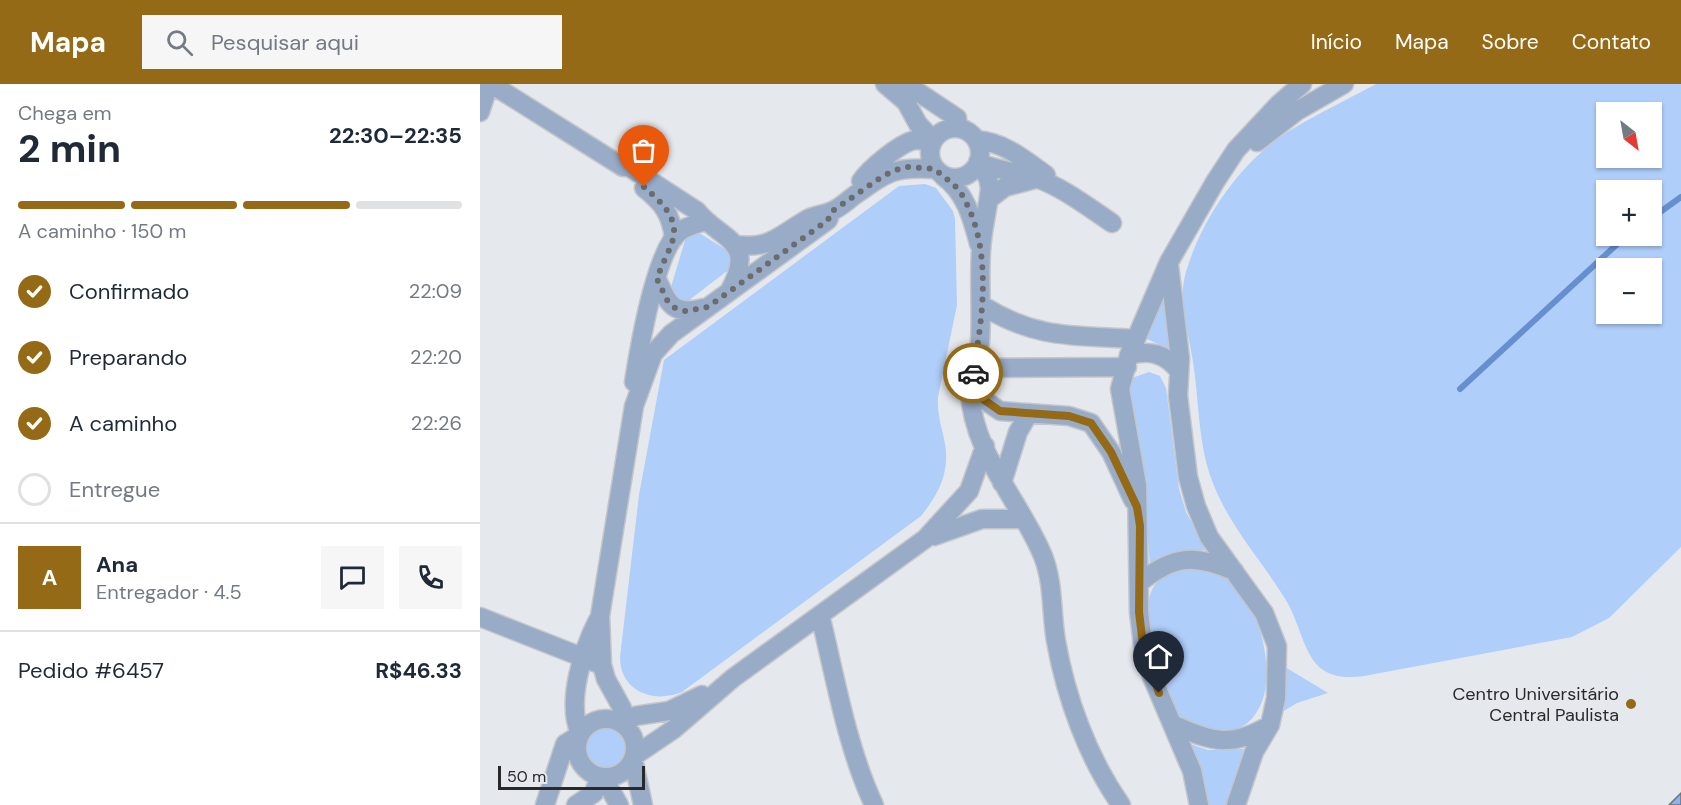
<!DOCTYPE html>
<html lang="pt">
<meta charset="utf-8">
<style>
:root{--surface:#fff;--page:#f6f6f7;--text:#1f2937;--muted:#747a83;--line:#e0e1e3;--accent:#956a16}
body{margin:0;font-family:"DM Sans",sans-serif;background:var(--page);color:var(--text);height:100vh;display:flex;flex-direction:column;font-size:22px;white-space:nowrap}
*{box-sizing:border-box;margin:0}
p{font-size:20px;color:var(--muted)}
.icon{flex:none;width:33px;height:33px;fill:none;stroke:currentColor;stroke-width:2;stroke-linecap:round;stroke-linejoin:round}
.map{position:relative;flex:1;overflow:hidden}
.drawer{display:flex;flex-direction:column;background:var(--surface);width:480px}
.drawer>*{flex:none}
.needle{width:39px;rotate:149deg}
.fabs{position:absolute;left:1116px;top:18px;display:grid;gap:12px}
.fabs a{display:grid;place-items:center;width:66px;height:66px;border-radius:0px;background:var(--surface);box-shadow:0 2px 4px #0004;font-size:30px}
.scale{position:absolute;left:18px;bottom:15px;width:147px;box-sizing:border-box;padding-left:6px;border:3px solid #28292b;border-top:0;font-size:16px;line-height:21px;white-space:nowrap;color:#28292b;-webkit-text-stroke:4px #e5e8ed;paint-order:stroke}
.pin{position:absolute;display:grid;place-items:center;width:51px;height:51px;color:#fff;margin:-62px -26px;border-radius:50% 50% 50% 0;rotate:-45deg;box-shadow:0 0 6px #0007}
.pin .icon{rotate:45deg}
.courier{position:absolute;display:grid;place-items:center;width:60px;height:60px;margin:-30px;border:4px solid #956a16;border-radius:50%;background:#fff;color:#222;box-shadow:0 2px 8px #0007}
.headline em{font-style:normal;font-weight:700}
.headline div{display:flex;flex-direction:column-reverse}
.headline{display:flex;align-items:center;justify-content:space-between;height:102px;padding:0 18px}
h1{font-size:39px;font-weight:700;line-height:45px}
.bar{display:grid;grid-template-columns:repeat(4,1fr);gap:9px 6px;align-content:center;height:72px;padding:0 18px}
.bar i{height:8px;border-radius:4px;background:var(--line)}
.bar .on{background:var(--accent)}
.bar p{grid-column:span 4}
.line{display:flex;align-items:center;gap:15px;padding:0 18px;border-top:2px solid var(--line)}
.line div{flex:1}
.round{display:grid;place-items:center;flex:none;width:63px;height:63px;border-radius:0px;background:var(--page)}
ol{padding:0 18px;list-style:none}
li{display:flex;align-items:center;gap:18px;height:66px}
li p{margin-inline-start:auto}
li .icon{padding:6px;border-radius:50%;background:var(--accent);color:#fff;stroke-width:4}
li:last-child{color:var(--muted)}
li i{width:33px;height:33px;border:3px solid var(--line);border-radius:50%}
header{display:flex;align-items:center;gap:36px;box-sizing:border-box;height:84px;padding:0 30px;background:var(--accent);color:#fff}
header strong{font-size:28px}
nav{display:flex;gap:33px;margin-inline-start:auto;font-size:21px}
.search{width:420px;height:54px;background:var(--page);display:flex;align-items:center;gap:15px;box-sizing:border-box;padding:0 21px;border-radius:0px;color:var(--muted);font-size:22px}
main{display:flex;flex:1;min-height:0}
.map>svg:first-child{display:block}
</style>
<header>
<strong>Mapa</strong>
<div class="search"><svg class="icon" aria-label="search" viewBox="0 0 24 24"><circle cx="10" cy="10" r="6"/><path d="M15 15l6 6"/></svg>Pesquisar aqui</div>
<nav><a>Início</a><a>Mapa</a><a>Sobre</a><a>Contato</a></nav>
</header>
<main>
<section class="drawer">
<div class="headline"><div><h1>2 min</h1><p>Chega em</p></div><em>22:30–22:35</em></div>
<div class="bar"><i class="on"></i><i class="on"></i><i class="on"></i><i></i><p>A caminho · 150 m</p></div>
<ol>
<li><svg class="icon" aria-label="check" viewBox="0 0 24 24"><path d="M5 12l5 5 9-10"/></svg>Confirmado<p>22:09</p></li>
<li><svg class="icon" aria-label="check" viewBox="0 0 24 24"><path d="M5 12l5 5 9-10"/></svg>Preparando<p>22:20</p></li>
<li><svg class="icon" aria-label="check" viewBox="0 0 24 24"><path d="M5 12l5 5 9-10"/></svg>A caminho<p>22:26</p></li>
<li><i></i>Entregue</li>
</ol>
<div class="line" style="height:108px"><b class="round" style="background:var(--accent);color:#fff">A</b><div><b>Ana</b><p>Entregador · 4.5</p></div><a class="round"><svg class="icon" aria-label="chat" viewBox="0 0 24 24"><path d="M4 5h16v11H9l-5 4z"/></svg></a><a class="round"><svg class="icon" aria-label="phone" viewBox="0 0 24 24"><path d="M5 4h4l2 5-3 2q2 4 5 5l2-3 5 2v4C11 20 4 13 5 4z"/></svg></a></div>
<div class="line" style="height:78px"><div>Pedido #6457</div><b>R$46.33</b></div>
</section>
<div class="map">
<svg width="1201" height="721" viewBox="0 0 1201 721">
<rect width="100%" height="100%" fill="#e5e8ed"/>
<path fill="#b0cefa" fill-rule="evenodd" d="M896 0H1201V463L1129 534 1092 553 884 592C821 601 829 552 804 513 779 473 747 439 731 394 718 357 719 316 713 278 709 249 697 217 706 188 720 141 749 96 786 64 812 41 864 18 896 0ZM1126 28H1172V74H1126ZM1126 106H1172V152H1126ZM1126 184H1172V230H1126Z
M445 100 456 104 473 127 475 135 477 221 458 313C457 328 461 341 464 355 471 386 460 408 441 432L202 608C173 620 140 607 140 573L159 411 184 276 419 102Z
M216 147 248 167 252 172 251 184 208 217 196 215 191 203 206 153Z
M682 202 695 268 665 254Z
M669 288 680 292 686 304 699 405 706 428 726 466 686 471 670 481 665 420 647 303 652 294Z
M705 484C720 485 736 486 749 495 779 516 796 587 781 620 769 647 749 651 722 643 713 640 705 639 698 631 679 608 657 528 674 502 682 490 693 488 705 484Z
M805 583 848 609 817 619 802 628Z
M102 664a22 22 0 1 1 44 0a22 22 0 1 1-44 0Z
M710 660 728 666 764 665 748 721H727L722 691Z"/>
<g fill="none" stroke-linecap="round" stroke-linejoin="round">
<path stroke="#668fcd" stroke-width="6" d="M1172 134 1201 113
M980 305 1146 152"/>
</g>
<path fill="#8ab5f5" stroke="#6f7277" stroke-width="1.5" d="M1201 709V721H1189Z"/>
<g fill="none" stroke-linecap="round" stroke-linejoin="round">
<g stroke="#c3c6ca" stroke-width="21">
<path id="minor" d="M11 0 143 83H149L217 127C241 157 278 155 249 208
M405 0 426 18 438 40 453 56
M426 0 477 34 478 44
M0 28 9 0
M450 69a25 25 0 1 1 50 0a25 25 0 1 1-50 0Z
M497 56C524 58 545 76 566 91
M777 58 817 27 864 0
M498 78 508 94 510 104C508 125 502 146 501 167 499 197 502 227 500 258 498 274 490 291 490 307 492 369 541 418 563 472 574 500 571 529 576 557 586 614 608 674 641 721
M498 78C516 87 537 87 556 94 584 104 608 123 632 139
M463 92C486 109 492 134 499 160
M381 97C389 85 423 56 437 56 442 56 447 58 451 60
M164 104C183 119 191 130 194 154
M509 115 525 103 555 95
M254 161C291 165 297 153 326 136 334 131 344 131 352 127 360 124 368 116 375 111 407 88 415 82 455 85
M689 181 700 274 698 312 708 393 716 422 729 453 784 529 797 562 796 614 790 641 774 668 756 721
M177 195C188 221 194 232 224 224
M503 222C558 256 595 251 656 255
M649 271C670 266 685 269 699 287
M494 284 647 283
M154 298C159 266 175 168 199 148 206 142 217 140 225 137
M490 306 520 327 589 332 611 339 631 368 653 416
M522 399 538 348 549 329
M454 452 502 435H542
M659 499C694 471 714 470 754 487
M340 531C355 592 367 664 394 721
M0 533 122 581
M97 664a29 29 0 1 1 58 0a29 29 0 1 1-58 0Z
M143 640 142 624 126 595 122 581 120 532 154 322 173 270 191 250 348 136 351 128
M144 641 155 632 189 627 222 611
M694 641C733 658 751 664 790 641
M100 649C86 618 103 565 118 536
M154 672 194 645 253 594 445 455 489 407 505 362
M153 675 163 721
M124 694 139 721
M65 721 85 660 98 652
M96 721 114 709 119 693
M719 721 712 687 672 593 663 561 659 528 657 401 640 305 649 271 689 178 735 98 756 66 799 20 822 0"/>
</g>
<use href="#minor" stroke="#98abc7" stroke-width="18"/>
</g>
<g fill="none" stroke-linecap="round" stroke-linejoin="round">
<path stroke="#6a6c6f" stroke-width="6" stroke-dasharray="0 10.8" d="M164 103C178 115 199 133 193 155 190 167 181 181 177 195L187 216 195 224 205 227 228 223 348 136 351 128 403 92 416 86 427 83 455 85C464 94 475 99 482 111 513 164 503 231 493 289"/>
<path stroke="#956a16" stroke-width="8" d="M493 289 490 306 520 327 589 332 611 339 631 368 657 423 660 442 659 528 663 561 679 609"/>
</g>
<circle fill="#956a16" stroke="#e5e8ed" stroke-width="2" cx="1151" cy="620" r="6"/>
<g text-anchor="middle" stroke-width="5" stroke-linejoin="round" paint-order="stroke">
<g font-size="18" fill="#28292b" stroke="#e5e8ed" text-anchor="end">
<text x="1139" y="616">Centro Universitário<tspan x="1139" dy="21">Central Paulista</tspan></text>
</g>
</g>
</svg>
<div class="fabs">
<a><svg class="needle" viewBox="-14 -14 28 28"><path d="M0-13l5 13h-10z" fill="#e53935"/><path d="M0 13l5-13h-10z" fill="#747a83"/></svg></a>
<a>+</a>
<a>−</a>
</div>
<div class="scale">50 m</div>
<div class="pin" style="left:164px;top:103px;background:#ea580c"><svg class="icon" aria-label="bag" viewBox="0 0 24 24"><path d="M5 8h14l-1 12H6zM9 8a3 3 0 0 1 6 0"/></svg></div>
<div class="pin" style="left:679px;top:609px;background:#1f2937"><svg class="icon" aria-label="home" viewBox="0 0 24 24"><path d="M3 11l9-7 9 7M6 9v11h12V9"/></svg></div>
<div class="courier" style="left:493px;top:289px"><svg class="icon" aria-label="car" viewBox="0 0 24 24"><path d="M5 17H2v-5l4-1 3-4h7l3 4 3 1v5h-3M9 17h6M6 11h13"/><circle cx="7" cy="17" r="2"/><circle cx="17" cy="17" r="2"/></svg></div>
</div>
</main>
